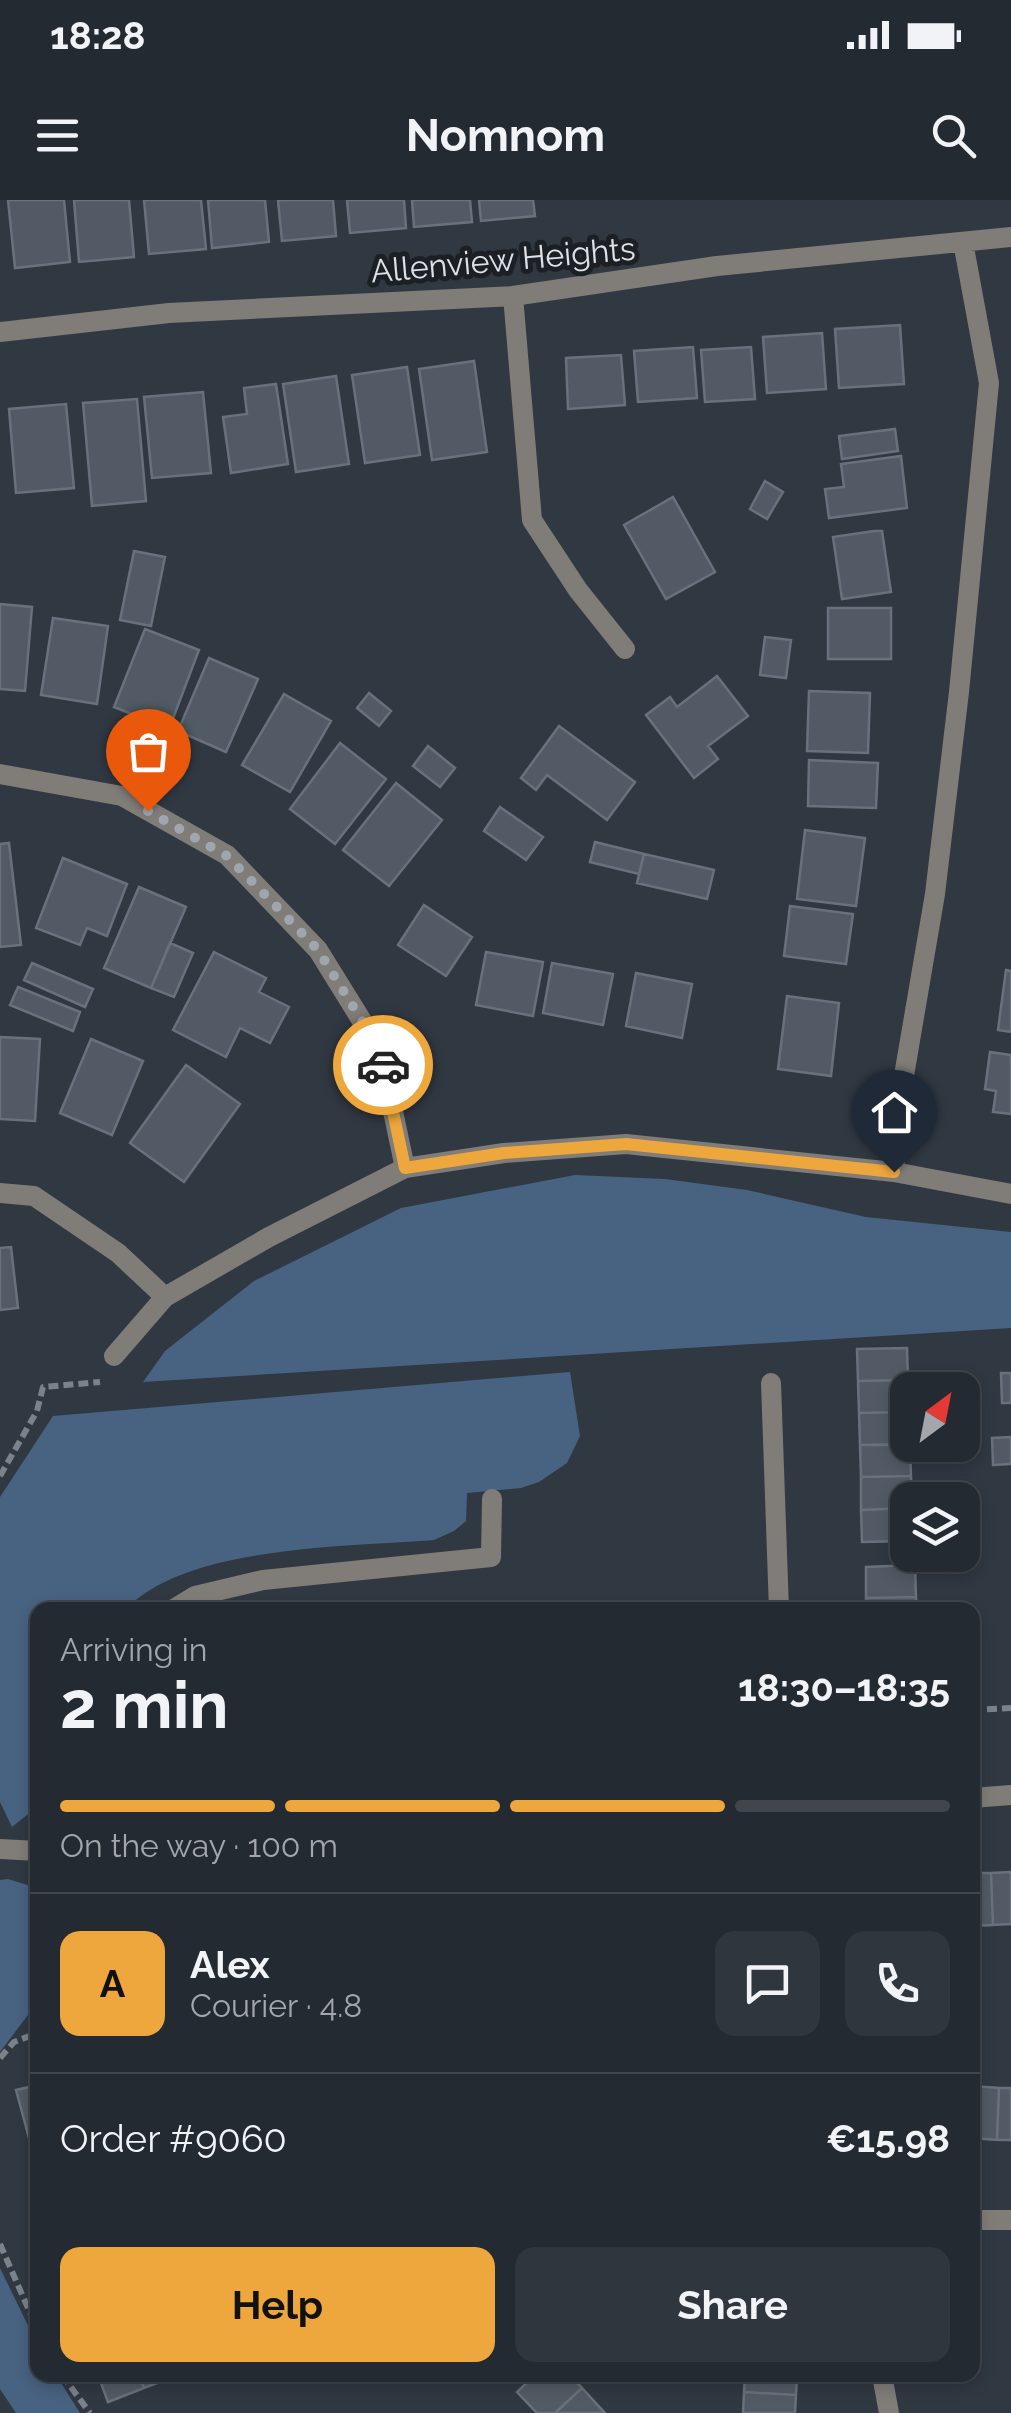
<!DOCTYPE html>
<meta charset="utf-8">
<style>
:root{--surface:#242a32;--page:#30363e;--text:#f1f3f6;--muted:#a3a7ac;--line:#41464d;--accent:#eea73c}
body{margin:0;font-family:Raleway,sans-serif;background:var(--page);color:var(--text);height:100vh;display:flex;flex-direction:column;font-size:38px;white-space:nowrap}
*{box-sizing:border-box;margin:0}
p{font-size:32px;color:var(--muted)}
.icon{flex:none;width:55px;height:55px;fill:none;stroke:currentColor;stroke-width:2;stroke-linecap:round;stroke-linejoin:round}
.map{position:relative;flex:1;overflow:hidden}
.panel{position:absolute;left:30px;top:1402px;width:950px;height:780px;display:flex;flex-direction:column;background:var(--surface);border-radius:20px;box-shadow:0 5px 15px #0003,0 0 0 2px var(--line)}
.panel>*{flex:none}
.needle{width:65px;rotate:32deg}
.controls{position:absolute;left:890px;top:1172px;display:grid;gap:20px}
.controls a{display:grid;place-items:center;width:90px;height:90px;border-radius:20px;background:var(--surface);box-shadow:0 5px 15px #0003,0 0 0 2px var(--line);font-size:50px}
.pin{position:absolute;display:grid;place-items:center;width:85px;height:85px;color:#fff;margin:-102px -42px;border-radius:50% 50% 50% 0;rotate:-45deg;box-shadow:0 0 10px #0007}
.pin .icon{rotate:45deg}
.courier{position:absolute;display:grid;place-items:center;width:100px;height:100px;margin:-50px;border:8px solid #eea73c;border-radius:50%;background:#fff;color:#222;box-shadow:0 2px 12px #0007}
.headline em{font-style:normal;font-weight:700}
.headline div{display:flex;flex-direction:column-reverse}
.headline{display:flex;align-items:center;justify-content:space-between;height:170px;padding:0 30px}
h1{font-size:65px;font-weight:700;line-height:75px}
.bar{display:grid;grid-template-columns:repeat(4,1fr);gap:15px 10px;align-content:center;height:120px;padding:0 30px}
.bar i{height:12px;border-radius:8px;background:var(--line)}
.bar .selected{background:var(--accent)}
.bar p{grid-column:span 4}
.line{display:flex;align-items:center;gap:25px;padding:0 30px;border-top:2px solid var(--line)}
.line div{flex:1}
.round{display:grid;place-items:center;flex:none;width:105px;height:105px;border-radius:20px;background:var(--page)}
.cta{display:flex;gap:20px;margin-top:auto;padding:20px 30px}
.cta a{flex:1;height:115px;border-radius:20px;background:var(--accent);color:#111;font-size:40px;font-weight:700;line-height:115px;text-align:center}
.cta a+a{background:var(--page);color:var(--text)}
.status{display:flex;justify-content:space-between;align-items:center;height:70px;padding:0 50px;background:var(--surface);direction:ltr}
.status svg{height:28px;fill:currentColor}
header{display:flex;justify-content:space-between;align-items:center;height:130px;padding:0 30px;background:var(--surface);font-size:45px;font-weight:700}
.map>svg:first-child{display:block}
</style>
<div class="status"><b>18:28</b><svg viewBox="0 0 49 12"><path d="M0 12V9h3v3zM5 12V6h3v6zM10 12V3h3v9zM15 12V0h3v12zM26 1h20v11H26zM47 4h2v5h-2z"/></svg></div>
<header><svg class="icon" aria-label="menu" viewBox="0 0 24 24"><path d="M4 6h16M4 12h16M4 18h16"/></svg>Nomnom<svg class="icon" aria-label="search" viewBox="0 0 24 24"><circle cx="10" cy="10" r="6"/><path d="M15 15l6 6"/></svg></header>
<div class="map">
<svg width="1011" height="2213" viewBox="0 0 1011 2213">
<rect width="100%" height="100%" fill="#303842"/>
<path fill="#486281" d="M575 975 665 979 747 990 866 1017 1011 1032V1128L143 1182 165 1151 254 1081 401 1008Z
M570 1172 580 1236 567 1263 539 1282 521 1288 467 1293 466 1321 454 1331 434 1340C349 1347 186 1345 125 1410H38L37 1607 12 1627 0 1602V1297L53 1216Z
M8 1679 37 1688V1803L0 1852V1680Z
M0 2068 37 2144 38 2175H56L80 2213H16L0 2189Z"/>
<path fill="#525b65" stroke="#68717c" stroke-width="2.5" d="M8 0H64L70 62 15 68Z
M74 0H129L134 57 79 62Z
M144 0H201L206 49 149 54Z
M208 0H265L269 42 212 48Z
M278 0H333L336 36 282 41Z
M347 0H404L406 28 350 33Z
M412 0H470L472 22 414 27Z
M479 0H533L535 16 481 21Z
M900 125 904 184 839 188 835 129Z
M822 133 826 189 767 193 763 137Z
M693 147 697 198 638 202 634 151Z
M751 147 755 199 705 202 701 150Z
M621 155 625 205 568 209 566 158Z
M474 161 487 252 432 260 419 169Z
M407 167 420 255 365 263 352 175Z
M336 176 349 264 296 272 283 184Z
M276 184 288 264 231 273 223 217 247 214 244 188Z
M203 192 211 273 152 278 144 197Z
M137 199 146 301 92 306 83 203Z
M66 204 74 288 16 293 9 209Z
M895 229 898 251 842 259 839 236Z
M901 256 907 308 829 318 825 289 844 287 841 264Z
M765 281 783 292 767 319 750 309Z
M673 297 715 372 666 399 624 325Z
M874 331H882L891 392 842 399 833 337Z
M134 351 165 357 151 426 120 420Z
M0 404 32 407 25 491 0 489Z
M828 408H891V459H828Z
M53 418 108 426 97 504 41 495Z
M145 429 199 450 169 529 114 507Z
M765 437 791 440 786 478 760 475Z
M209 458 258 479 226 552 178 531Z
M717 476 748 516 708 546 718 559 694 578 646 515 670 497 677 507Z
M809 491 870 493 868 553 807 551Z
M369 493 391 511 379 526 357 508Z
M284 494 331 521 290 592 242 565Z
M559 526 635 582 607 620 547 575 536 590 521 578Z
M340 543 386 579 335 644 290 609Z
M428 546 455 568 440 587 413 566Z
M809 560 878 563 876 608 808 606Z
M396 583 442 620 389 686 343 650Z
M500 607 543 637 526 660 484 631Z
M805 630 865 638 856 706 797 699Z
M595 642 644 654 639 674 590 662Z
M9 643 21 745 0 747V644Z
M644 654 714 670 707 699 637 683Z
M63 658 127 684 107 736 87 728 80 745 36 728Z
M139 687 186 707 151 788 104 768Z
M424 705 472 737 446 776 398 745Z
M790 706 853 714 846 764 784 756Z
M170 743 193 753 174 797 151 788Z
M214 752 266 778 259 792 289 807 270 843 240 828 226 857 173 830Z
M486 752 543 762 533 816 476 805Z
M32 763 93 789 85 807 24 780Z
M552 763 613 774 603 825 543 813Z
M1006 770 1011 771V832L998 830Z
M636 773 692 784 682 838 626 826Z
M18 787 80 812 73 831 10 805Z
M787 796 839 803 831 876 778 869Z
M0 837 40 839 35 921 0 919Z
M91 839 143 861 112 935 60 913Z
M990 852 1011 855V914L993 912 996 891 985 889Z
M186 865 240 904 184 982 130 943Z
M11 1047 18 1108 0 1110V1048Z
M907 1148 908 1180 858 1181 857 1149Z
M1001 1173H1011V1203H1002Z
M908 1180V1212L859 1213 858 1181Z
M908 1212V1244L860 1245 859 1213Z
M1011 1237V1264L993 1265 992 1238Z
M860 1245H910L911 1276 861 1277Z
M911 1276 912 1300H908V1308L861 1310V1277Z
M908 1308V1341L862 1342 861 1310Z
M915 1365 916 1397 866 1398V1367Z
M916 1397 917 1410H867L866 1398Z
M1011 1672V1724L993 1725 991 1673Z
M972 1673H991L993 1725 972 1726Z
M38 1885V1936L29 1938 16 1890Z
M972 1886 999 1888 997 1940 972 1938Z
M999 1888H1011V1940H997Z
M98 2175H139L144 2188 108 2202Z
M139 2175H179L144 2188Z
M535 2175H570L582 2188 555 2213H537L517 2192Z
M745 2175H797L796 2195 744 2192Z
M582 2188 605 2213H555Z
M744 2192 796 2195 795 2213H743Z"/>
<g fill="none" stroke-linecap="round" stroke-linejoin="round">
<path stroke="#7b828a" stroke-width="6" stroke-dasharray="10 5" stroke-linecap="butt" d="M0 1276 37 1211 43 1187 100 1182
M972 1510 1011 1508
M0 1858 14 1842 38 1833
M0 2044 38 2131
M62 2175 90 2213"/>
<path stroke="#807c77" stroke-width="20" d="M513 96 532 320 578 390 625 449
M0 132 169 113 513 96 717 66 1011 37
M0 574 122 596 227 655 318 750 380 850 405 968
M894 972 900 899 935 694 959 492 989 183 963 42
M0 993 34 996 118 1053 165 1097
M114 1156 165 1097 269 1037 405 968 504 953 626 944 894 972 1011 994
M771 1183 779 1410
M172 1410 195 1396 263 1380 491 1357 492 1299
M972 1598 1011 1595
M0 1649 38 1651
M972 2020H1011
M882 2175 889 2213"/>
</g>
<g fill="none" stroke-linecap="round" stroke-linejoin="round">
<path stroke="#a0a6af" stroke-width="10" stroke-dasharray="0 18" d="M148 611 227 656 272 702 318 750 380 850 383 865"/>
<path stroke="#eea73c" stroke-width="12" d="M383 865 405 968 504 953 626 944 894 972"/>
</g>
<g text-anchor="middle" stroke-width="10" stroke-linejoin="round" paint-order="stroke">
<g font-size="32" fill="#dde2e9" stroke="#1c1f23">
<text transform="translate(503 60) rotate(-5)" y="11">Allenview Heights</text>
</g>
</g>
</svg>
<div class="controls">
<a><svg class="needle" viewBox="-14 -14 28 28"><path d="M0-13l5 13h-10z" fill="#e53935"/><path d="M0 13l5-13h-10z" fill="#a3a7ac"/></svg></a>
<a><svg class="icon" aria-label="layers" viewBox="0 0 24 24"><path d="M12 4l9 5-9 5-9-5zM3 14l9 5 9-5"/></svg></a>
</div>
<div class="pin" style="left:148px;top:611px;background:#ea580c"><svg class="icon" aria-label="bag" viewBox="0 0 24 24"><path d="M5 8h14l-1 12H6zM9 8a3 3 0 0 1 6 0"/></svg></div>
<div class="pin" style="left:894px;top:972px;background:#1f2937"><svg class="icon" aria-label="home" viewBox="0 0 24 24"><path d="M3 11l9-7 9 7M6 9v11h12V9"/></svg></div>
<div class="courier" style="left:383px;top:865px"><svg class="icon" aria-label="car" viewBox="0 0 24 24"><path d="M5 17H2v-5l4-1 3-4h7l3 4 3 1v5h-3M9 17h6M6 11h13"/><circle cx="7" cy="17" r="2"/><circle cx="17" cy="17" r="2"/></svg></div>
<section class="panel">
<div class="headline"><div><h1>2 min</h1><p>Arriving in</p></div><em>18:30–18:35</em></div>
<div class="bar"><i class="selected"></i><i class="selected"></i><i class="selected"></i><i></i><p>On the way · 100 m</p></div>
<div class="line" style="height:180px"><b class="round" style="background:var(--accent);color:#111">A</b><div><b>Alex</b><p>Courier · 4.8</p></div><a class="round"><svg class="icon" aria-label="chat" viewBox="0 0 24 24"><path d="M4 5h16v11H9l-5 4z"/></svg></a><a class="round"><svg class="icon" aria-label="phone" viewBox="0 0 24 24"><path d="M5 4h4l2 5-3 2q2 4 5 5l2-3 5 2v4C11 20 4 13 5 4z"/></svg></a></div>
<div class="line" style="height:130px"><div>Order #9060</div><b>€15.98</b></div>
<div class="cta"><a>Help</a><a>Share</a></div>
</section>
</div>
